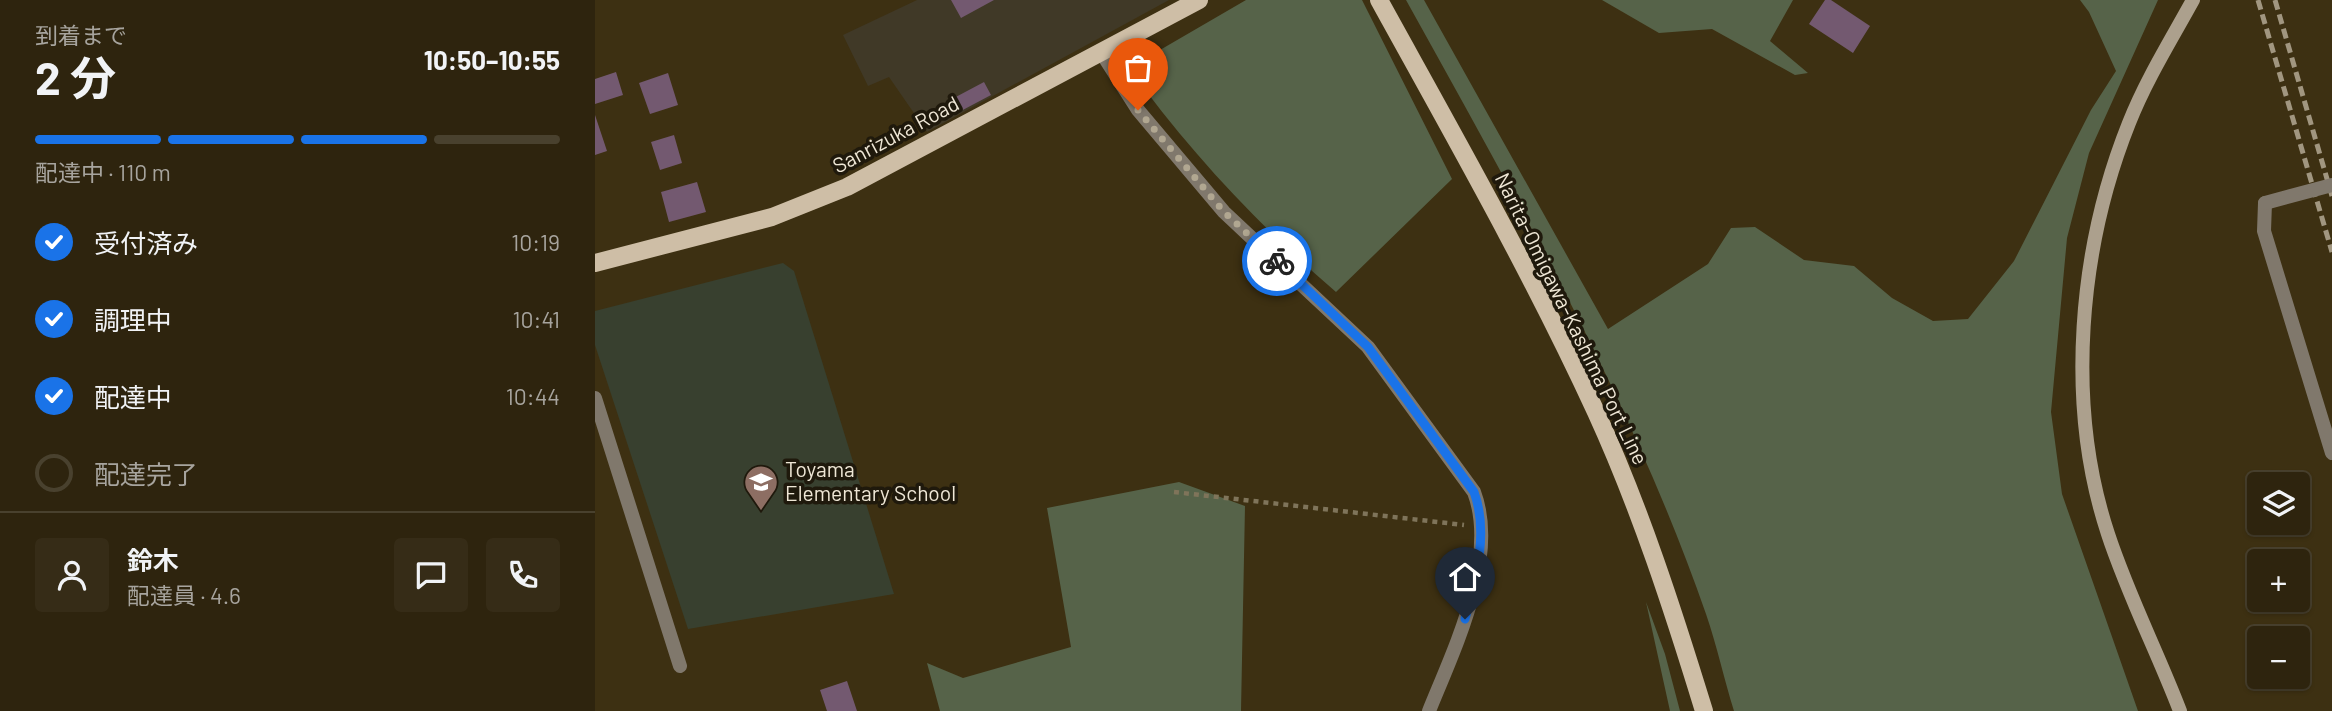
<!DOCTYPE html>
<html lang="ja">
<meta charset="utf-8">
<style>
:root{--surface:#2e240e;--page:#362c17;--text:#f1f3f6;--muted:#a7a49e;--line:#49412e;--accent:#1a73e8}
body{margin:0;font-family:Barlow,"Noto Sans JP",sans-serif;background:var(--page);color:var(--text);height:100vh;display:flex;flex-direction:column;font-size:26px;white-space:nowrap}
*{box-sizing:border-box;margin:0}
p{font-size:23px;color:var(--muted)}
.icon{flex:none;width:38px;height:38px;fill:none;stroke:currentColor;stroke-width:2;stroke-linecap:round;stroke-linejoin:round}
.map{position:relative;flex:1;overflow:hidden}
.side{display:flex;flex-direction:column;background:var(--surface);width:595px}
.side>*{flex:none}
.controls{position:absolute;left:1652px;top:472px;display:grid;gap:14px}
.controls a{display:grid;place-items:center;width:63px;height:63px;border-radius:7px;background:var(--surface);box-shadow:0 2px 5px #0004,0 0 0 2px var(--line);font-size:35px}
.pin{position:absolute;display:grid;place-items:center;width:60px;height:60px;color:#fff;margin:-72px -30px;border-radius:50% 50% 50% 0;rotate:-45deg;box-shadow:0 0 7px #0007}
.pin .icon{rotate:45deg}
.courier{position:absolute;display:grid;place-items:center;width:70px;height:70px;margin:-35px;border:5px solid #1a73e8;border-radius:50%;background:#fff;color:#222;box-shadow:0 2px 9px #0007}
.headline em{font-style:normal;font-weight:700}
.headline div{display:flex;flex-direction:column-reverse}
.headline{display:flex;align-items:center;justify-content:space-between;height:119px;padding:0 35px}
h1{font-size:46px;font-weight:700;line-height:52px}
.bar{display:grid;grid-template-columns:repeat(4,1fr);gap:10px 7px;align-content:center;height:84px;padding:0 35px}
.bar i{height:9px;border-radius:5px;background:var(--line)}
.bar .on{background:var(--accent)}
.bar p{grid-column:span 4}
.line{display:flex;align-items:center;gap:18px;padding:0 35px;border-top:2px solid var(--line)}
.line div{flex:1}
.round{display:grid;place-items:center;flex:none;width:74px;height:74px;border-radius:7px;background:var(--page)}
ol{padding:0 35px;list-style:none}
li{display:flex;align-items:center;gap:21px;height:77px}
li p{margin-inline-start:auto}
li .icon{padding:7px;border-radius:50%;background:var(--accent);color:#fff;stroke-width:4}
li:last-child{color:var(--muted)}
li i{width:38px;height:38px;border:4px solid var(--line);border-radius:50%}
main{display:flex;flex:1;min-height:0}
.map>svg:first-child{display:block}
</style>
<main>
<section class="side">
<div class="headline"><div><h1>2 分</h1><p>到着まで</p></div><em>10:50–10:55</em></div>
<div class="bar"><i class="on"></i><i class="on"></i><i class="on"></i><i></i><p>配達中 · 110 m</p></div>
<ol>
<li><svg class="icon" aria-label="check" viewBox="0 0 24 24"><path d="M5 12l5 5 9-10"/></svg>受付済み<p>10:19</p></li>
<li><svg class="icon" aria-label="check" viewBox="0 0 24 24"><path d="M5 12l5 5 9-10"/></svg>調理中<p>10:41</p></li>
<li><svg class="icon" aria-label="check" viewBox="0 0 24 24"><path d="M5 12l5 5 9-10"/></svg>配達中<p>10:44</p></li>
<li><i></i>配達完了</li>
</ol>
<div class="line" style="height:126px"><a class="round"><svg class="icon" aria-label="person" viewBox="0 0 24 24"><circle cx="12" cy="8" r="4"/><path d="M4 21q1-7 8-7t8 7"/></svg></a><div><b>鈴木</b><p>配達員 · 4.6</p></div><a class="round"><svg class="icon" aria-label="chat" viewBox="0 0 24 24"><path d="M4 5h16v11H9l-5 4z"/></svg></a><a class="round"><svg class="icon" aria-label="phone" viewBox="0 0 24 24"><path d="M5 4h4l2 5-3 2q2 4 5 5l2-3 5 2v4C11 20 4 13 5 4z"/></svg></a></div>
</section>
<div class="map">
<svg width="1737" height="711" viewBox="0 0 1737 711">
<rect width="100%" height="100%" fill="#3d3012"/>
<path fill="#403927" d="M322 0H574L332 132 294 77 273 86 248 35Z"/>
<path fill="#38402f" d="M188 263 199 271 299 594 93 629 0 345V311Z"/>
<path fill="#566349" d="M651 0H767L857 179 741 292C664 226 593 150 534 68Z
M811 0H829L1013 329 1113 264 1136 228 1160 227 1209 260 1259 266 1297 298 1338 321 1373 319 1419 261 1496 110 1521 71 1494 12 1485 0H1563L1494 153 1472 238 1456 412 1467 494 1543 711H1139C1129 679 1122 646 1111 614 1036 398 921 199 811 0Z
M1007 0H1198L1175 41 1213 73 1200 75 1117 29 1064 33Z
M584 482 650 506 646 711H345L332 663 368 678 476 647 452 508Z
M1051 602 1070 654 1085 711H1075Z"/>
<path fill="#735970" d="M356 0H399L366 18Z
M1230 0H1236L1275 26 1258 53 1214 24Z
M21 72 28 95 0 104V79Z
M73 73 83 105 55 114 44 83Z
M389 82 396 95 364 112 357 99Z
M0 115 12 151 0 155Z
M79 135 87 163 65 170 56 142Z
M102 182 111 212 74 222 66 192Z
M252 681 262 711H232L225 690Z"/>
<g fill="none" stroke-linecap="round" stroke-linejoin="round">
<path stroke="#7f745a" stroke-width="4.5" stroke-dasharray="5 5" stroke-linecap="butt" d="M579 492 869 525"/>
<path stroke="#80786c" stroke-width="14" d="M506 52 543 110 629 212 773 347 879 492C904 558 859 649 834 711
M1670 203 1669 231 1737 453"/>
<path stroke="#80786c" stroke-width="14" d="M0 398 85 666"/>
<path stroke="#aca08d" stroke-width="14" d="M1585 711C1562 651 1533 595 1513 534 1470 404 1484 248 1534 123 1551 80 1576 40 1598 0"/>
<path stroke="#cebea6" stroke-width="18" d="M784 0C859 136 936 271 1001 412 1045 508 1078 610 1109 711
M0 263 177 217 252 187 604 0"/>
<path stroke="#a19680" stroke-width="5" stroke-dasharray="10 5" stroke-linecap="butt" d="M1663 0 1737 252
M1680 0 1737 196"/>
<path stroke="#80786c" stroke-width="14" d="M1670 203 1737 185"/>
</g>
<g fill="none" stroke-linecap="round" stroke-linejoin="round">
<path stroke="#b1a791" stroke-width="7" stroke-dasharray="0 12.6" d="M543 110 629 212 682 261"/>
<path stroke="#1a73e8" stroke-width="9" d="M682 261 773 347 879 492C894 532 881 579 870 619"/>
</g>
<defs>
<g id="school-pin" transform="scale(1.75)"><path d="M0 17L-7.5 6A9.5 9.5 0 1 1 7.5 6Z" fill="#8d6e63" stroke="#1f190c"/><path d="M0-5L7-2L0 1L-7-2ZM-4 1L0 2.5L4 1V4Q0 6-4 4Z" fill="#fff"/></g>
</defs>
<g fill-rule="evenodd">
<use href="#school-pin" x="166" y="482"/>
</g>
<g text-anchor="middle" stroke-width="7" stroke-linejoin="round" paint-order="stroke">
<g font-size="21" fill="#efe7d6" stroke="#1f190c">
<text transform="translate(301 135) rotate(-28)" y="7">Sanrizuka Road</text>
<text transform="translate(976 319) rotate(64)" y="7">Narita-Omigawa-Kashima Port Line</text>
</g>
<g font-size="21" fill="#efe7d6" stroke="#1f190c" text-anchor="start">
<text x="190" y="477">Toyama<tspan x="190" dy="24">Elementary School</tspan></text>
</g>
</g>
</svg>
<div class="controls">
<a><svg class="icon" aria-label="layers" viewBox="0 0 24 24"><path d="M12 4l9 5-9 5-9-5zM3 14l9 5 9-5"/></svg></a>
<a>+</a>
<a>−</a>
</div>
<div class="pin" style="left:543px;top:110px;background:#ea580c"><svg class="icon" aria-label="bag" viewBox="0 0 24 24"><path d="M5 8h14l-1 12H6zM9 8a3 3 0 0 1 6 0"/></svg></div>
<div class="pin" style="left:870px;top:619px;background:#1f2937"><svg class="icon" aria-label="home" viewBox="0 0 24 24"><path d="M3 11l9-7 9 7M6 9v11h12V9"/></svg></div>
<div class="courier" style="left:682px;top:261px"><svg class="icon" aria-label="bike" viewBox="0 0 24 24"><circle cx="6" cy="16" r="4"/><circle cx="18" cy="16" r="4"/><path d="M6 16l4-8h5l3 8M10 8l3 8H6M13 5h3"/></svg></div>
</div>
</main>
